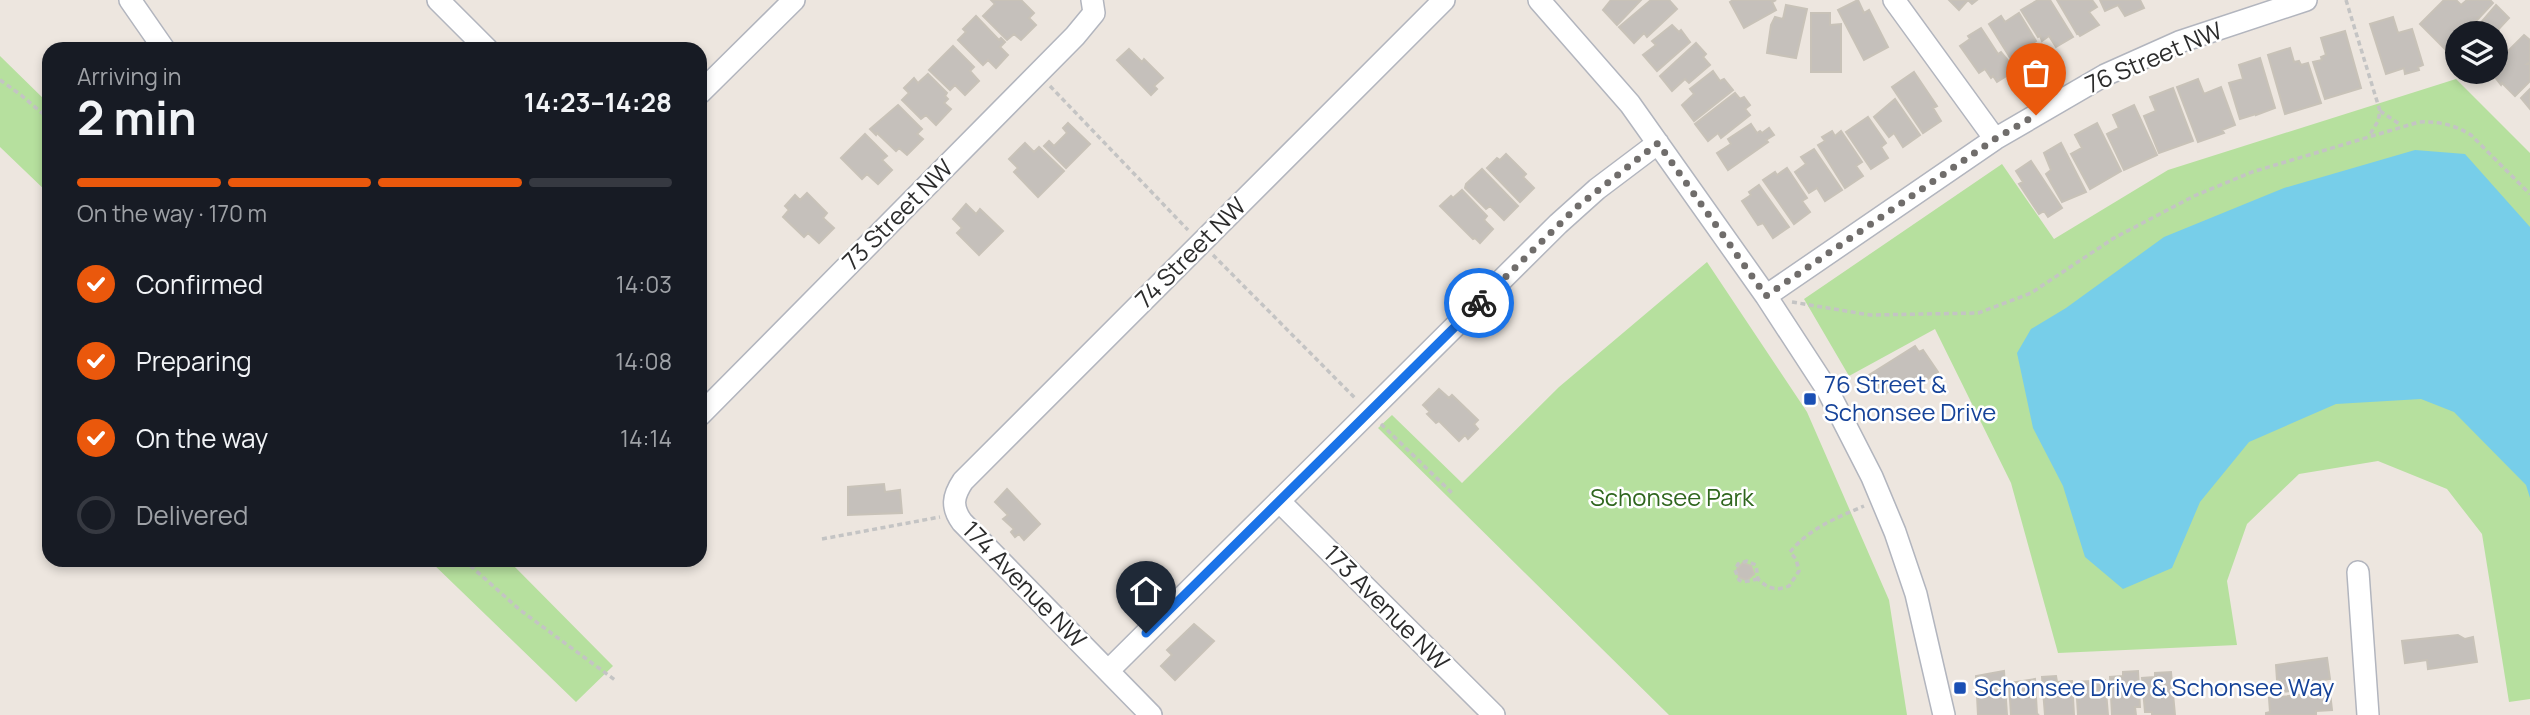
<!DOCTYPE html>
<meta charset="utf-8">
<style>
:root{--surface:#171b24;--page:#242831;--text:#f1f3f6;--muted:#9ea1a6;--line:#363941;--accent:#ea580c}
body{margin:0;font-family:Manrope,sans-serif;background:var(--page);color:var(--text);height:100vh;display:flex;flex-direction:column;font-size:26px;white-space:nowrap}
*{box-sizing:border-box;margin:0}
p{font-size:23px;color:var(--muted)}
.icon{flex:none;width:38px;height:38px;fill:none;stroke:currentColor;stroke-width:2;stroke-linecap:round;stroke-linejoin:round}
.map{position:relative;flex:1;overflow:hidden}
.sheet{position:absolute;left:42px;top:42px;width:665px;height:525px;display:flex;flex-direction:column;background:var(--surface);border-radius:21px;box-shadow:0 4px 10px #0003}
.sheet>*{flex:none}
.buttons{position:absolute;left:2445px;top:21px;display:grid;gap:14px}
.buttons a{display:grid;place-items:center;width:63px;height:63px;border-radius:50%;background:var(--surface);box-shadow:0 4px 10px #0003;font-size:35px}
.pin{position:absolute;display:grid;place-items:center;width:60px;height:60px;color:#fff;margin:-72px -30px;border-radius:50% 50% 50% 0;rotate:-45deg;box-shadow:0 0 7px #0007}
.pin .icon{rotate:45deg}
.courier{position:absolute;display:grid;place-items:center;width:70px;height:70px;margin:-35px;border:5px solid #1a73e8;border-radius:50%;background:#fff;color:#222;box-shadow:0 2px 9px #0007}
.summary em{font-style:normal;font-weight:700}
.summary div{display:flex;flex-direction:column-reverse}
.summary{display:flex;align-items:center;justify-content:space-between;height:119px;padding:0 35px}
h1{font-size:46px;font-weight:700;line-height:52px}
.bar{display:grid;grid-template-columns:repeat(4,1fr);gap:10px 7px;align-content:center;height:84px;padding:0 35px}
.bar i{height:9px;border-radius:5px;background:var(--line)}
.bar .active{background:var(--accent)}
.bar p{grid-column:span 4}
ol{padding:0 35px;list-style:none}
li{display:flex;align-items:center;gap:21px;height:77px}
li p{margin-inline-start:auto}
li .icon{padding:7px;border-radius:50%;background:var(--accent);color:#fff;stroke-width:4}
li:last-child{color:var(--muted)}
li i{width:38px;height:38px;border:4px solid var(--line);border-radius:50%}
.map>svg:first-child{display:block}
</style>
<div class="map">
<svg width="2530" height="715" viewBox="0 0 2530 715">
<rect width="100%" height="100%" fill="#ede6df"/>
<path fill="#b6e09e" d="M0 56 49 104V194L0 147Z
M2456 79 2530 153V699L2509 702 2482 534 2447 489 2378 461 2299 474 2247 524 2227 581 2237 645 2058 653 2011 483 1935 329 1849 376 1804 299 2002 164 2054 239 2168 170Z
M1707 262 1807 412 1889 600 1907 715H1669L1378 428 1392 415 1462 483 1559 387Z
M429 560H508L613 666 576 702Z"/>
<path fill="#77cee9" d="M2415 150 2465 154 2530 227V498L2526 485 2454 412 2421 399 2336 404 2249 442 2200 502 2172 568 2123 589 2085 557 2063 486 2033 428 2017 353 2031 329 2066 308 2164 237 2284 188Z"/>
<path fill="#c5c0bb" stroke="#c8c2b8" stroke-width="2" d="M1021 0 1034 13 1029 18 1036 25 1021 40 1014 34 1007 40 983 16 995 4 991 0Z
M1611 0H1641L1617 25 1603 10Z
M1651 0H1669L1677 9 1647 37 1644 33 1634 43 1619 27Z
M1733 0H1776L1772 2 1776 10 1744 28 1730 2Z
M1858 0 1864 13 1869 10 1888 47 1864 60 1838 10Z
M1949 0H1977L1972 4 1968 0 1959 10Z
M2038 0H2050L2073 37 2056 47 2049 36 2042 41 2040 36 2038 37 2021 10Z
M2057 0H2092L2097 7 2089 12 2099 25 2080 36 2078 33 2077 34Z
M2100 0H2140L2144 8 2125 16 2118 5 2105 11Z
M2444 0H2456L2461 5 2467 0H2490L2493 3 2465 33H2457V41L2447 51 2420 24Z
M1786 5 1807 9 1796 58 1767 53 1771 25 1775 17 1783 19Z
M2496 5 2509 18 2495 33H2472Z
M1811 13H1830V25L1841 24V72H1811Z
M2019 13 2036 41 2028 47 2037 58 2020 69 2016 63 2014 64 1989 24 2001 16 2005 22Z
M976 16 999 40 1001 38 1005 42 1000 47 1008 55 996 68 988 60 983 65 958 40 966 32 963 29Z
M2393 17 2398 33 2412 29 2423 65 2418 67 2419 70 2405 74 2404 68 2386 74 2370 24Z
M1672 25 1679 32 1681 30 1690 42 1657 71 1643 55 1656 45 1652 41Z
M1981 28 1998 54 2001 52 2016 70 1997 82 1993 76 1991 78 1985 69 1979 73 1960 46 1970 39 1968 36Z
M2345 31 2361 88 2325 99 2313 62 2322 60 2321 57 2326 55 2321 38Z
M2496 33 2506 44 2496 54Z
M2524 35 2530 40V62L2527 64H2530V81L2515 96 2502 83 2501 85 2491 72H2496V63Z
M1696 43 1706 54 1703 57 1710 65 1689 83 1685 79 1672 91 1660 76Z
M953 46 974 67 970 71 979 81 965 95 955 85 950 90 929 70Z
M2290 48 2294 62 2299 61 2301 65 2308 63 2321 103 2285 114 2268 55Z
M1129 49 1142 62 1144 59 1163 78 1154 86 1157 89 1151 95 1117 60Z
M2260 58 2275 108 2256 115V114L2240 119 2229 83 2243 79 2239 65Z
M1713 71 1720 81 1724 79 1733 90 1694 121 1682 105 1694 94 1690 89Z
M1914 72 1937 106 1933 108 1941 121 1923 133 1892 87Z
M928 74 947 93 945 96 948 99 944 103 951 109 936 125 926 115 921 119 902 100 909 93 904 88 914 78 918 83Z
M2198 79 2204 94 2221 87 2235 125 2222 130 2224 133 2198 142 2177 87Z
M2173 88 2193 141 2159 153 2144 116 2156 111 2150 97Z
M2530 89V109L2521 98Z
M1735 93 1740 99 1744 97 1750 105 1745 109 1750 115 1721 138 1718 133 1708 141 1695 124Z
M1895 99 1920 135 1903 147 1894 133 1889 137 1874 117Z
M898 105 922 129 917 134 923 139 907 155 899 148 896 151 877 133 876 135 870 129Z
M2134 105 2157 155 2124 170 2107 134 2119 128 2113 115Z
M1868 117 1886 143 1881 147 1888 158 1871 169 1846 132Z
M1068 123 1090 144 1066 168 1044 146 1049 141 1054 146 1067 133 1063 128Z
M2097 123 2121 171 2090 189 2071 154 2082 148 2075 135Z
M1751 124 1757 133 1760 131 1762 133 1769 128 1774 135 1766 140 1768 142 1728 170 1717 153 1731 144 1728 139Z
M1832 131 1835 136 1841 131 1862 162 1856 166 1863 176 1845 188 1818 145 1825 141 1822 137Z
M865 134 887 156 882 160 892 170 878 184 867 174 862 179 841 158Z
M1025 143 1034 152 1039 147 1064 171 1038 197 1014 172 1018 168 1009 159Z
M2061 143 2086 192 2062 202 2046 174 2051 170 2044 153Z
M1814 149 1842 190 1825 201 1817 188 1809 193 1795 172 1806 164 1801 157Z
M1506 154 1526 174 1523 177 1534 188 1520 202 1487 168 1497 158 1500 160Z
M2031 161 2062 208 2048 217 2044 211 2039 214 2019 184 2023 182 2016 171Z
M1787 168 1807 198 1802 201 1810 212 1794 224 1763 180 1775 172 1777 175Z
M1482 169 1518 206 1504 220 1490 206 1486 209 1465 188 1466 184Z
M1759 185 1789 227 1773 238 1763 223 1758 225 1742 201 1751 195 1749 192Z
M1462 190 1487 216 1484 220 1493 229 1480 243 1475 238 1473 239 1440 206 1451 196 1453 198Z
M807 193 827 213 823 218 834 228 819 243 808 233 804 237 783 217 789 210 785 206 795 195 800 200Z
M966 204 976 214 980 209 1003 231 979 255 957 233 962 228 953 219Z
M1915 346 1919 352 1923 350 1938 372 1907 393 1901 384 1883 395 1869 375Z
M1439 389 1449 398 1452 395 1478 420 1474 424 1478 429 1468 439 1465 435 1459 441 1439 421 1436 423 1427 414 1430 412 1423 405Z
M884 484 885 492 900 490 902 513 848 515V487Z
M1007 489 1040 524 1024 540 1019 534 1015 537 1011 532 1014 529 1003 519 1008 515 995 502Z
M1743 563 1751 566 1754 574 1747 580 1739 577 1737 569Z
M1194 624 1214 641 1175 680 1161 666 1172 655 1167 650Z
M2458 635 2465 639 2473 637 2477 662 2428 669 2427 660 2405 663 2402 641Z
M2327 658 2330 679 2318 681V688L2282 692 2281 680H2277L2276 665Z
M2004 671 2007 715H1978L1976 676Z
M2138 671 2140 707H2135L2136 715H2112L2110 677 2123 676V672Z
M2171 672 2175 715H2152V712H2145L2142 678 2155 677V673Z
M2056 676 2057 682 2072 681 2074 715H2045L2042 677Z
M2035 679 2037 714 2039 715H2011L2009 683Z
M2105 680 2108 715H2078L2076 682Z
M2330 692 2332 710 2316 711V715H2266V713L2270 712 2269 698Z"/>
<g fill="none" stroke-linecap="round" stroke-linejoin="round">
<g stroke="#b2b5be" stroke-width="24">
<path id="minor" d="M130 0 164 49
M438 0 487 49
M1539 0 1630 104 1766 296 1828 391 1872 477 1895 532 1916 594 1944 715
M1894 0 1995 139
M700 93 794 0
M1766 296 1995 139 2105 75 2179 42 2306 0
M700 415 1075 36 1094 13 1092 0
M1279 501 1494 715
M2358 572 2368 715
M1108 671 1558 224 1597 189 1658 143
M1151 715 962 522C951 507 953 496 963 481L1444 0"/>
</g>
<path stroke="#c4c4c4" stroke-width="3.5" stroke-dasharray="5 3.5" stroke-linecap="butt" d="M2346 0 2380 111 2378 121 2369 136
M0 80 21 95 49 119
M1050 86 1188 230
M2380 111 2401 125
M1213 255 1356 399
M1792 302 1870 315 1978 313 2031 293 2114 238 2194 196 2252 172 2419 122C2438 121 2455 125 2471 135L2530 194
M1381 424 1452 493
M822 539 940 517
M464 560 520 610 615 680
M1758 579 1743 582 1739 580 1735 570 1738 564 1747 561 1756 565 1758 579C1768 589 1777 591 1789 586L1799 571 1796 559 1790 552C1810 528 1836 518 1864 506"/>
<use href="#minor" stroke="#fff" stroke-width="21"/>
</g>
<g fill="none" stroke-linecap="round" stroke-linejoin="round">
<path stroke="#706d6b" stroke-width="7" stroke-dasharray="0 12.6" d="M1479 303 1577 207 1658 143 1766 296 1995 139 2036 115"/>
<path stroke="#1a73e8" stroke-width="9" d="M1146 633 1479 303"/>
</g>
<g fill="#1a4fb4" stroke="#fff" stroke-width="2.5">
<rect x="1803" y="392" width="14" height="14" rx="3.5"/>
<rect x="1953" y="681" width="14" height="14" rx="3.5"/>
</g>
<g text-anchor="middle" stroke-width="5" stroke-linejoin="round" paint-order="stroke">
<g font-size="24" fill="#2c2c2c" stroke="#fff">
<text transform="translate(2154 58) rotate(-23)" y="8">76 Street NW</text>
<text transform="translate(898 215) rotate(-45)" y="8">73 Street NW</text>
<text transform="translate(1191 253) rotate(-45)" y="8">74 Street NW</text>
<text transform="translate(1024 585) rotate(46)" y="8">174 Avenue NW</text>
<text transform="translate(1386 608) rotate(45)" y="8">173 Avenue NW</text>
</g>
<g font-size="24" fill="#164399" stroke="#fff" text-anchor="start">
<text x="1824" y="393">76 Street &amp;<tspan x="1824" dy="28">Schonsee Drive</tspan></text>
<text x="1974" y="696">Schonsee Drive &amp; Schonsee Way</text>
</g>
<g font-size="24" fill="#2f661e" stroke="#fff">
<text x="1672" y="506">Schonsee Park</text>
</g>
</g>
</svg>
<div class="buttons">
<a><svg class="icon" aria-label="layers" viewBox="0 0 24 24"><path d="M12 4l9 5-9 5-9-5zM3 14l9 5 9-5"/></svg></a>
</div>
<div class="pin" style="left:2036px;top:115px;background:#ea580c"><svg class="icon" aria-label="bag" viewBox="0 0 24 24"><path d="M5 8h14l-1 12H6zM9 8a3 3 0 0 1 6 0"/></svg></div>
<div class="pin" style="left:1146px;top:633px;background:#1f2937"><svg class="icon" aria-label="home" viewBox="0 0 24 24"><path d="M3 11l9-7 9 7M6 9v11h12V9"/></svg></div>
<div class="courier" style="left:1479px;top:303px"><svg class="icon" aria-label="bike" viewBox="0 0 24 24"><circle cx="6" cy="16" r="4"/><circle cx="18" cy="16" r="4"/><path d="M6 16l4-8h5l3 8M10 8l3 8H6M13 5h3"/></svg></div>
<section class="sheet">
<div class="summary"><div><h1>2 min</h1><p>Arriving in</p></div><em>14:23–14:28</em></div>
<div class="bar"><i class="active"></i><i class="active"></i><i class="active"></i><i></i><p>On the way · 170 m</p></div>
<ol>
<li><svg class="icon" aria-label="check" viewBox="0 0 24 24"><path d="M5 12l5 5 9-10"/></svg>Confirmed<p>14:03</p></li>
<li><svg class="icon" aria-label="check" viewBox="0 0 24 24"><path d="M5 12l5 5 9-10"/></svg>Preparing<p>14:08</p></li>
<li><svg class="icon" aria-label="check" viewBox="0 0 24 24"><path d="M5 12l5 5 9-10"/></svg>On the way<p>14:14</p></li>
<li><i></i>Delivered</li>
</ol>
</section>
</div>
